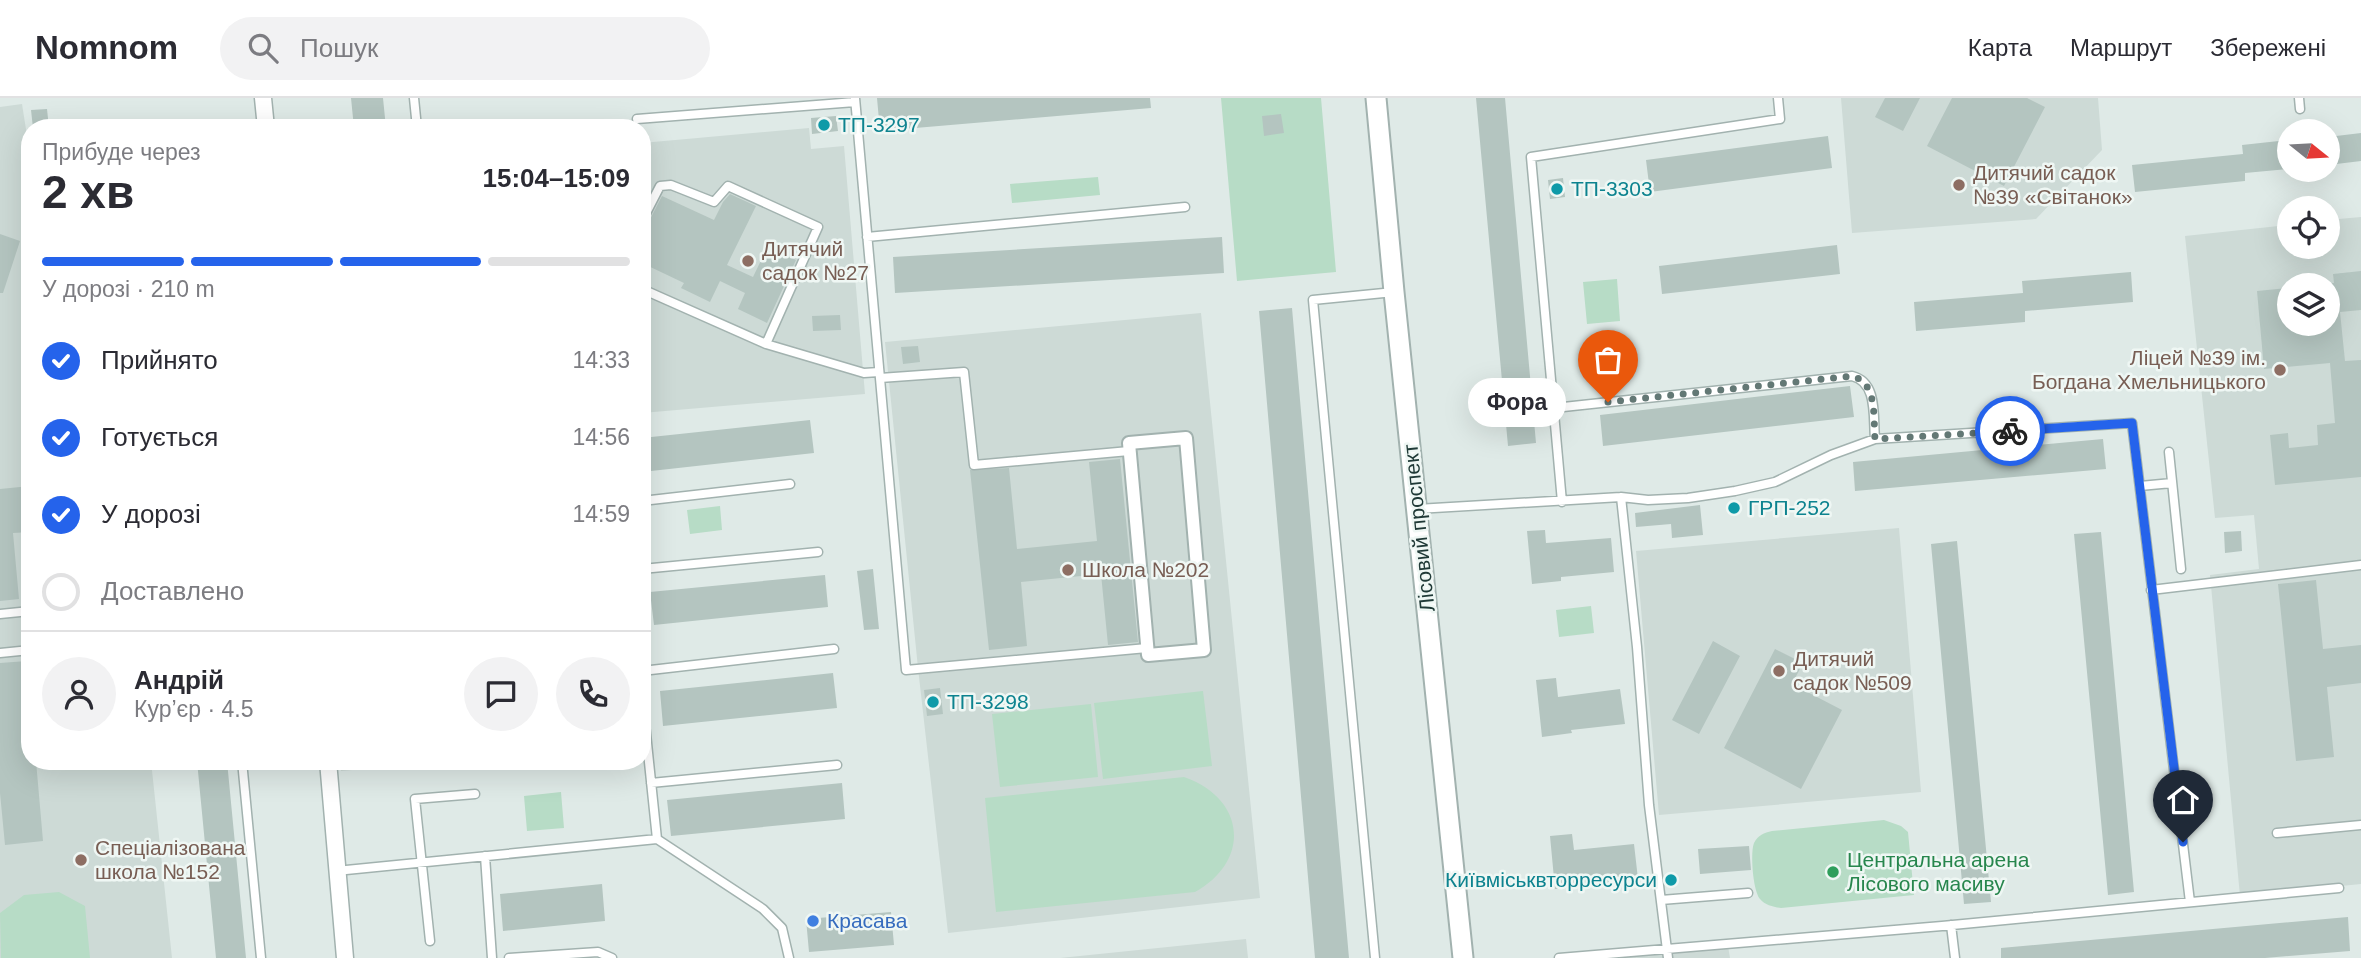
<!DOCTYPE html>
<html lang="uk">
<meta charset="utf-8">
<style>
:root{--surface:#fff;--page:#f2f2f3;--text:#2b2b33;--muted:#7c7c81;--line:#e1e1e2;--accent:#2563eb}
body{margin:0;font-family:Arial,sans-serif;background:var(--page);color:var(--text);height:100vh;display:flex;flex-direction:column;font-size:26px;white-space:nowrap}
*{box-sizing:border-box;margin:0}
p{font-size:23px;color:var(--muted)}
.icon{flex:none;width:38px;height:38px;fill:none;stroke:currentColor;stroke-width:2;stroke-linecap:round;stroke-linejoin:round}
.map{position:relative;flex:1;overflow:hidden}
.panel{position:absolute;left:21px;top:21px;width:630px;height:651px;display:flex;flex-direction:column;background:var(--surface);border-radius:28px;box-shadow:0 7px 28px #0002}
.panel>*{flex:none}
.needle{width:46px;rotate:108deg}
.controls{position:absolute;left:2277px;top:21px;display:grid;gap:14px}
.controls a{display:grid;place-items:center;width:63px;height:63px;border-radius:50%;background:var(--surface);box-shadow:0 7px 28px #0002;font-size:35px}
.pin{position:absolute;display:grid;place-items:center;width:60px;height:60px;color:#fff;margin:-72px -30px;border-radius:50% 50% 50% 0;rotate:-45deg;box-shadow:0 0 7px #0007}
.pin .icon{rotate:45deg}
.courier{position:absolute;display:grid;place-items:center;width:70px;height:70px;margin:-35px;border:5px solid #2563eb;border-radius:50%;background:#fff;color:#222;box-shadow:0 2px 9px #0007}
.bubble{position:absolute;height:49px;border-radius:24px;background:var(--surface);box-shadow:0 7px 28px #0002;font-size:23px;font-weight:600;line-height:49px;text-align:center}
.summary em{font-style:normal;font-weight:600}
.summary div{display:flex;flex-direction:column-reverse}
.summary{display:flex;align-items:center;justify-content:space-between;height:119px;padding:0 21px}
h1{font-size:46px;font-weight:600;line-height:52px}
.bar{display:grid;grid-template-columns:repeat(4,1fr);gap:10px 7px;align-content:center;height:84px;padding:0 21px}
.bar i{height:9px;border-radius:5px;background:var(--line)}
.bar .on{background:var(--accent)}
.bar p{grid-column:span 4}
.line{display:flex;align-items:center;gap:18px;padding:0 21px;border-top:2px solid var(--line)}
.line div{flex:1}
.round{display:grid;place-items:center;flex:none;width:74px;height:74px;border-radius:37px;background:var(--page)}
ol{padding:0 21px;list-style:none}
li{display:flex;align-items:center;gap:21px;height:77px}
li p{margin-inline-start:auto}
li .icon{padding:7px;border-radius:50%;background:var(--accent);color:#fff;stroke-width:4}
li:last-child{color:var(--muted)}
li i{width:38px;height:38px;border:4px solid var(--line);border-radius:50%}
header{display:flex;align-items:center;gap:42px;box-sizing:border-box;height:98px;padding:0 35px;background:var(--surface);border-bottom:2px solid var(--line)}
header strong{font-size:33px}
nav{display:flex;gap:38px;margin-inline-start:auto;font-size:24px}
.search{width:490px;height:63px;background:var(--page);display:flex;align-items:center;gap:18px;box-sizing:border-box;padding:0 24px;border-radius:38px;color:var(--muted);font-size:26px}
.map>svg:first-child{display:block}
</style>
<header>
<strong>Nomnom</strong>
<div class="search"><svg class="icon" aria-label="search" viewBox="0 0 24 24"><circle cx="10" cy="10" r="6"/><path d="M15 15l6 6"/></svg>Пошук</div>
<nav><a>Карта</a><a>Маршрут</a><a>Збережені</a></nav>
</header>
<div class="map">
<svg width="2361" height="860" viewBox="0 0 2361 860">
<rect width="100%" height="100%" fill="#dfeae7"/>
<path fill="#cddad6" fill-rule="evenodd" d="M1841 0H2098L2102 52 2036 121 1852 135Z
M22 6 30 57V663H151L172 860H0V9Z
M809 30 811 51 844 48 865 296 642 315V45Z
M2361 119V786L2240 798 2210 477 2259 471 2254 417 2215 420 2185 138 2289 127V149H2328V122ZM2289 187H2328V226H2289Z
M1201 215 1260 800 948 835 918 570 885 244Z
M1899 430 1921 694 1659 717 1636 453Z
M340 663H456L341 673Z
M1246 841 1248 860H1060Z
M1728 848 1730 860H1593Z"/>
<path fill="#b7dcc6" d="M1221 0H1321L1336 174 1237 183Z
M1098 79 1100 97 1012 105 1010 86Z
M1617 181 1620 223 1587 226 1583 184Z
M720 408 722 432 690 436 687 412Z
M1591 508 1594 535 1559 539 1556 512Z
M1203 593 1212 668 1103 681 1094 605Z
M1091 606 1098 679 1000 689 992 616Z
M1184 679C1245 700 1252 762 1195 794L996 814 985 700Z
M561 694 564 730 527 733 524 698Z
M1884 722 1901 728 1908 734 1914 797 1781 810C1773 809 1765 807 1760 801 1753 793 1750 755 1754 745 1758 737 1764 735 1772 733Z
M59 794 85 808 90 860H1L0 815 24 797Z"/>
<path fill="#b4c5c0" d="M351 0H383L386 30H354Z
M877 0H1150L1151 10 880 33Z
M1476 0H1505L1536 345 1508 348Z
M1885 0H1920L1903 33 1875 19Z
M1952 0H2027L2045 9 2004 88 1927 48Z
M47 11 49 30H33L31 12Z
M1281 16 1284 35 1264 38 1262 18Z
M836 18 838 33 812 36 811 20Z
M2361 35V63L2328 67V39Z
M1828 38 1832 70 1650 94 1646 62Z
M2289 42V71L2245 75V83L2135 94 2132 67 2243 56 2242 47Z
M1563 80 1565 99 1550 101 1548 82Z
M730 96 756 108 727 167 753 179 768 148 796 162 767 225 738 211 745 195 720 183 710 204 681 190 684 185 642 165V137L662 98 714 122 723 104Z
M0 136 20 143 3 195H0Z
M1222 139 1224 175 895 195 893 159Z
M1837 147 1840 176 1662 196 1659 168Z
M2361 173V212L2340 214 2345 263 2361 262V379L2275 387 2270 337 2288 335 2289 350 2318 347 2317 327 2335 325 2330 265 2264 271 2257 193 2289 190V226H2328V186L2334 185 2333 176Z
M2131 174 2133 204 2025 213V224L1916 233 1914 204 2023 195 2022 183Z
M1292 210 1326 600 1349 860H1315L1259 213Z
M840 217 841 232 813 233 812 218Z
M918 248 920 264 903 266 901 249Z
M1850 288 1854 319 1603 348 1600 317Z
M810 322 814 355 642 374V340Z
M2103 341 2106 371 1855 393 1853 364Z
M1120 361 1138 544 1108 547 1101 476 1021 484 1027 548 989 552 970 372 1009 370 1017 451 1097 443 1089 364Z
M30 388V434L13 435 19 501 0 503V391Z
M1700 407 1703 437 1672 440 1671 426 1636 429 1635 415Z
M1545 432 1546 445 1611 440 1614 474 1561 479V483L1532 486 1527 433Z
M2241 433 2242 453 2225 455 2224 434Z
M2101 434 2134 794 2108 797 2074 436Z
M1957 443 1991 804 1964 806 1931 446Z
M873 471 879 531 864 532 857 473Z
M825 477 828 509 654 527 650 494Z
M2316 482 2323 551 2361 547V585L2327 589 2334 659 2296 663 2278 486Z
M1713 543 1740 558 1699 636 1672 622Z
M1775 551 1803 565 1792 586 1842 612 1801 691 1724 650Z
M27 563 30 591V663H36L43 743 5 747 0 695V565Z
M833 575 837 610 663 628 660 593Z
M1556 580 1558 599 1620 591 1625 626 1571 632 1572 635 1542 639 1536 582Z
M940 590 943 616 927 618 924 592Z
M197 663H227L246 860H216Z
M842 685 845 721 671 738 667 702Z
M1572 736 1574 752 1634 746 1638 781 1555 791 1550 738Z
M1749 748 1751 772 1700 776 1698 751Z
M602 786 605 823 503 833 500 796Z
M891 814 894 847 809 854 806 821Z
M2348 819 2350 853 2265 860H2001V850Z"/>
<g fill="none" stroke-linecap="round" stroke-linejoin="round">
<g stroke="#a2b2af" stroke-width="11">
<path id="service" d="M414 0 417 30
M855 0 906 572 1147 550
M2299 0 2300 11
M637 21 855 4
M476 30 481 29
M642 123 660 88 671 87 714 104 728 88 818 129 766 246 642 191
M867 139 1185 109
M766 246 864 275 879 274
M880 280 964 274 974 367 1129 353
M1554 310 1852 278C1878 284 1873 319 1875 341
M2169 354 2181 471
M2140 388 2172 385
M1621 399 1637 549 1649 707 1668 860
M642 403 790 386
M1562 404 1531 59 1780 21 1778 0
M1417 411 1621 399 1648 402 1688 400 1735 393 1775 384 1831 357 1875 341 2132 325 2190 804
M28 468H30
M642 471 818 454
M2151 492 2361 467
M0 516 30 513
M0 555 30 552
M642 573 834 551
M642 597 657 741
M242 663 261 860
M651 685 837 667
M2277 735 2361 727
M485 758 492 860
M336 773 657 741 763 811 782 830 789 860
M1661 802 1748 795
M1951 827 1955 860
M430 843 415 701 475 696
M509 860 598 854 612 860
M1375 860 1313 202 1394 194
M1559 860 1942 828 2339 790"/>
</g>
<g stroke="#a2b2af" stroke-width="16">
<path id="pedestrian" d="M1186 340 1204 552 1148 557 1129 345Z"/>
</g>
<g stroke="#a2b2af" stroke-width="19">
<path id="minor" d="M263 0 266 30
M328 663 345 860"/>
</g>
<g stroke="#a2b2af" stroke-width="23">
<path id="tertiary" d="M1376 0 1394 194 1463 860"/>
</g>
<use href="#service" stroke="#fff" stroke-width="8"/>
<use href="#pedestrian" stroke="#fff" stroke-width="12"/>
<use href="#minor" stroke="#fff" stroke-width="16"/>
<use href="#tertiary" stroke="#fff" stroke-width="19"/>
</g>
<g fill="none" stroke-linecap="round" stroke-linejoin="round">
<path stroke="#637875" stroke-width="7" stroke-dasharray="0 12.6" d="M1608 304 1852 278C1878 285 1873 319 1875 341L2010 333"/>
<path stroke="#2563eb" stroke-width="9" d="M2010 333 2132 325 2183 744"/>
</g>
<g fill="#0f9aa8" stroke="#eff7f4" stroke-width="2.5">
<circle cx="824" cy="27" r="7"/>
<circle cx="1557" cy="91" r="7"/>
<circle cx="1734" cy="410" r="7"/>
<circle cx="933" cy="604" r="7"/>
<circle cx="1671" cy="782" r="7"/>
</g>
<g fill="#8d6e63" stroke="#eff7f4" stroke-width="2.5">
<circle cx="1959" cy="87" r="7"/>
<circle cx="748" cy="163" r="7"/>
<circle cx="2280" cy="272" r="7"/>
<circle cx="1068" cy="472" r="7"/>
<circle cx="1779" cy="573" r="7"/>
<circle cx="81" cy="762" r="7"/>
</g>
<circle fill="#2e9e5b" stroke="#eff7f4" stroke-width="2.5" cx="1833" cy="774" r="7"/>
<circle fill="#3f7fe0" stroke="#eff7f4" stroke-width="2.5" cx="813" cy="823" r="7"/>
<g text-anchor="middle" stroke-width="5" stroke-linejoin="round" paint-order="stroke">
<g font-size="21" fill="#0d838f" stroke="#eff7f4" text-anchor="start">
<text x="838" y="34">ТП-3297</text>
<text x="1571" y="98">ТП-3303</text>
<text x="1748" y="417">ГРП-252</text>
<text x="947" y="611">ТП-3298</text>
<text x="1657" y="789" text-anchor="end">Київміськвторресурси</text>
</g>
<g font-size="21" fill="#785e54" stroke="#eff7f4" text-anchor="start">
<text x="1973" y="82">Дитячий садок<tspan x="1973" dy="24">№39 «Світанок»</tspan></text>
<text x="762" y="158">Дитячий<tspan x="762" dy="24">садок №27</tspan></text>
<text x="2266" y="267" text-anchor="end">Ліцей №39 ім.<tspan x="2266" dy="24">Богдана Хмельницького</tspan></text>
<text x="1082" y="479">Школа №202</text>
<text x="1793" y="568">Дитячий<tspan x="1793" dy="24">садок №509</tspan></text>
<text x="95" y="757">Спеціалізована<tspan x="95" dy="24">школа №152</tspan></text>
</g>
<g font-size="21" fill="#203a37" stroke="#eff7f4">
<text transform="translate(1419 430) rotate(-96)" y="7">Лісовий проспект</text>
</g>
<g font-size="21" fill="#27864d" stroke="#eff7f4" text-anchor="start">
<text x="1847" y="769">Центральна арена<tspan x="1847" dy="24">Лісового масиву</tspan></text>
</g>
<g font-size="21" fill="#366cbe" stroke="#eff7f4" text-anchor="start">
<text x="827" y="830">Красава</text>
</g>
</g>
</svg>
<div class="controls">
<a><svg class="needle" viewBox="-14 -14 28 28"><path d="M0-13l5 13h-10z" fill="#e53935"/><path d="M0 13l5-13h-10z" fill="#7c7c81"/></svg></a>
<a><svg class="icon" aria-label="locate" viewBox="0 0 24 24"><circle cx="12" cy="12" r="6"/><path d="M12 2v4M12 18v4M2 12h4M18 12h4"/></svg></a>
<a><svg class="icon" aria-label="layers" viewBox="0 0 24 24"><path d="M12 4l9 5-9 5-9-5zM3 14l9 5 9-5"/></svg></a>
</div>
<div class="pin" style="left:1608px;top:304px;background:#ea580c"><svg class="icon" aria-label="bag" viewBox="0 0 24 24"><path d="M5 8h14l-1 12H6zM9 8a3 3 0 0 1 6 0"/></svg></div>
<div class="pin" style="left:2183px;top:744px;background:#1f2937"><svg class="icon" aria-label="home" viewBox="0 0 24 24"><path d="M3 11l9-7 9 7M6 9v11h12V9"/></svg></div>
<div class="courier" style="left:2010px;top:333px"><svg class="icon" aria-label="bike" viewBox="0 0 24 24"><circle cx="6" cy="16" r="4"/><circle cx="18" cy="16" r="4"/><path d="M6 16l4-8h5l3 8M10 8l3 8H6M13 5h3"/></svg></div>
<div class="bubble" style="left:1468px;top:280px;width:98px">Фора</div>
<section class="panel">
<div class="summary"><div><h1>2 хв</h1><p>Прибуде через</p></div><em>15:04–15:09</em></div>
<div class="bar"><i class="on"></i><i class="on"></i><i class="on"></i><i></i><p>У дорозі · 210 m</p></div>
<ol>
<li><svg class="icon" aria-label="check" viewBox="0 0 24 24"><path d="M5 12l5 5 9-10"/></svg>Прийнято<p>14:33</p></li>
<li><svg class="icon" aria-label="check" viewBox="0 0 24 24"><path d="M5 12l5 5 9-10"/></svg>Готується<p>14:56</p></li>
<li><svg class="icon" aria-label="check" viewBox="0 0 24 24"><path d="M5 12l5 5 9-10"/></svg>У дорозі<p>14:59</p></li>
<li><i></i>Доставлено</li>
</ol>
<div class="line" style="height:126px"><a class="round"><svg class="icon" aria-label="person" viewBox="0 0 24 24"><circle cx="12" cy="8" r="4"/><path d="M4 21q1-7 8-7t8 7"/></svg></a><div><b>Андрій</b><p>Кур’єр · 4.5</p></div><a class="round"><svg class="icon" aria-label="chat" viewBox="0 0 24 24"><path d="M4 5h16v11H9l-5 4z"/></svg></a><a class="round"><svg class="icon" aria-label="phone" viewBox="0 0 24 24"><path d="M5 4h4l2 5-3 2q2 4 5 5l2-3 5 2v4C11 20 4 13 5 4z"/></svg></a></div>
</section>
</div>
